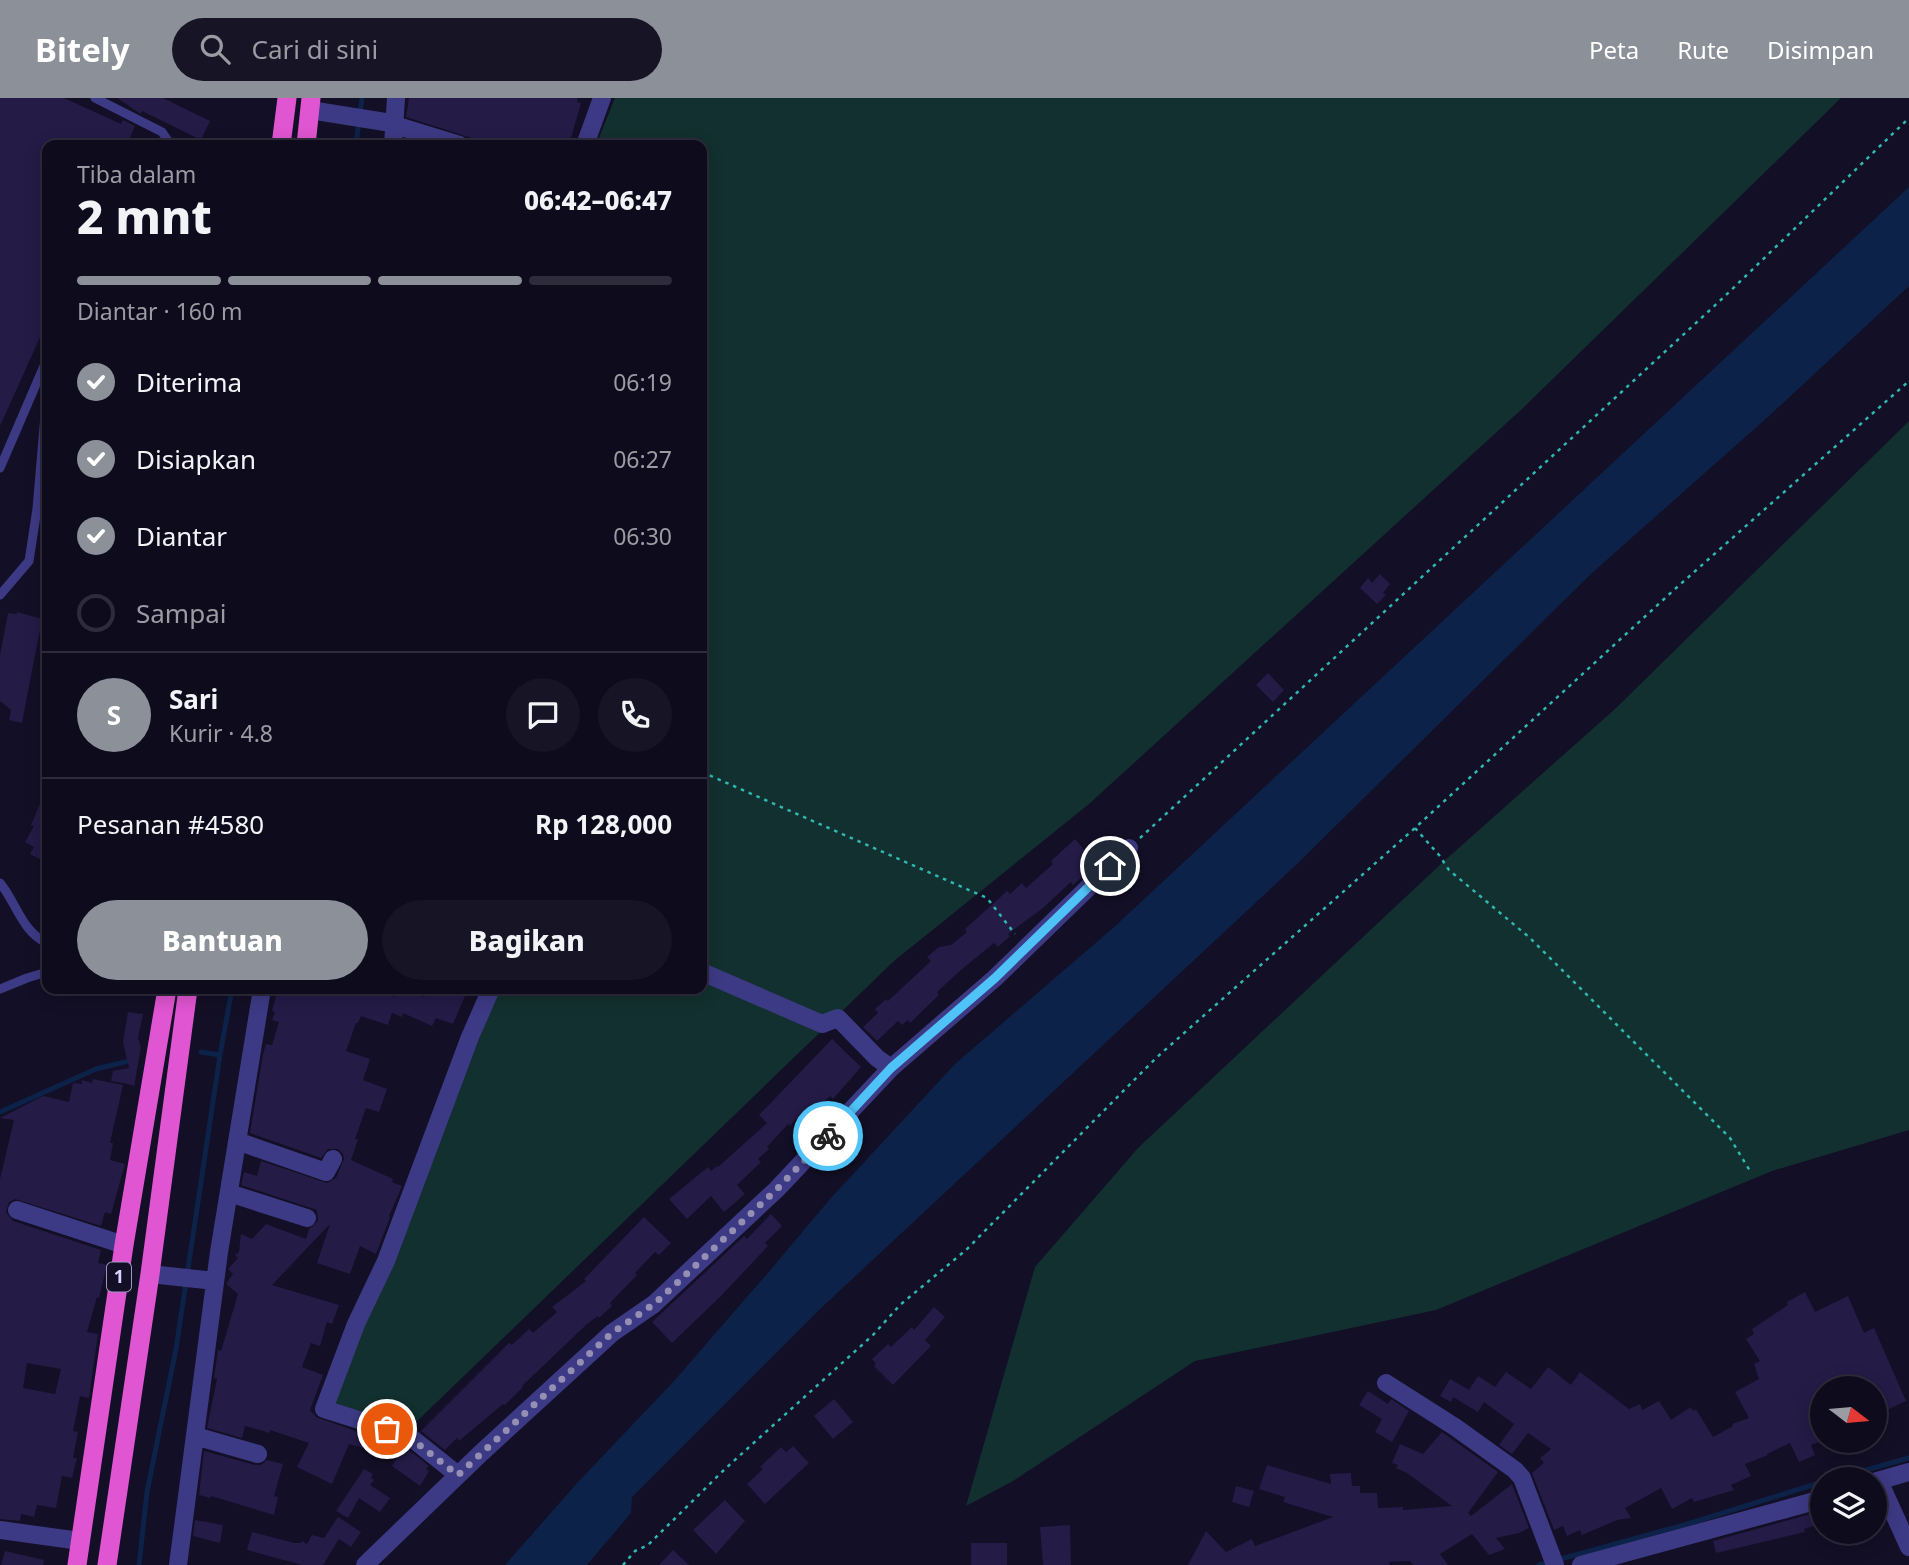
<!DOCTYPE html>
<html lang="id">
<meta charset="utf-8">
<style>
:root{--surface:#0e0b1c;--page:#171425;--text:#f1f3f6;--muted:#9b9ba3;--line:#2e2b3b;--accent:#8c9099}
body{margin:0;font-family:"Noto Sans",sans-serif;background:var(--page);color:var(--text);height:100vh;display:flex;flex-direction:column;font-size:26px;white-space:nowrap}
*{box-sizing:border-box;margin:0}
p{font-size:23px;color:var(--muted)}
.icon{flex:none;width:38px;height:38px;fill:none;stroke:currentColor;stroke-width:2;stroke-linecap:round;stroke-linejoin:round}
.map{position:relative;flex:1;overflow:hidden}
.details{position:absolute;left:42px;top:42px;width:665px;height:854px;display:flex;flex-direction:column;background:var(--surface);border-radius:14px;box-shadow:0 4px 18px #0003,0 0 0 2px var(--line)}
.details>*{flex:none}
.needle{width:46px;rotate:106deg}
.tools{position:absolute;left:1810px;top:1278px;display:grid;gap:14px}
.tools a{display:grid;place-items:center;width:77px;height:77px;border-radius:50%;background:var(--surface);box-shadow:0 4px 18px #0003,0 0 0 2px var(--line);font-size:35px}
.pin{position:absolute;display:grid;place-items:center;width:60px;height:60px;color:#fff;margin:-30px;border:4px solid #fff;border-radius:50%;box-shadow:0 2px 7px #0007}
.courier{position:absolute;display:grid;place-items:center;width:70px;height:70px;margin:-35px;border:5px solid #4fc3f7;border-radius:50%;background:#fff;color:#222;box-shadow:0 2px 9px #0007}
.overview em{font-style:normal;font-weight:800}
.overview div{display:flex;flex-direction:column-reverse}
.overview{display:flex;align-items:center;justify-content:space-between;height:119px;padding:0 35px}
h1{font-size:46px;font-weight:800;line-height:52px}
.bar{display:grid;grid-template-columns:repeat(4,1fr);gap:10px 7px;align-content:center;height:84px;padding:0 35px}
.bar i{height:9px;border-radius:5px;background:var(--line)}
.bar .selected{background:var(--accent)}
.bar p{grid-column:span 4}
.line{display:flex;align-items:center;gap:18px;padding:0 35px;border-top:2px solid var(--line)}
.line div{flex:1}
.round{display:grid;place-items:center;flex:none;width:74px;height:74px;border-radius:37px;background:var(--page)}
ol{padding:0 35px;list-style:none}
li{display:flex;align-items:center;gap:21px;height:77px}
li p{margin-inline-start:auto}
li .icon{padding:7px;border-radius:50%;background:var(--accent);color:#fff;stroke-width:4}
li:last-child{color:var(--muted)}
li i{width:38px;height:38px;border:4px solid var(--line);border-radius:50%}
.button{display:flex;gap:14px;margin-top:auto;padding:14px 35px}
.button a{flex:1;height:80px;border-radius:42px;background:var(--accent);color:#fff;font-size:28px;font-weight:800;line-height:80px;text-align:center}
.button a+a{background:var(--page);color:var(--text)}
header{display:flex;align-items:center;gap:42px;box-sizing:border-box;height:98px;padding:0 35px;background:var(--accent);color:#fff}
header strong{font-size:33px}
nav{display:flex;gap:38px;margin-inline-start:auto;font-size:24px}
.search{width:490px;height:63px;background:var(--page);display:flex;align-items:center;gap:18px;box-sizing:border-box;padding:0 24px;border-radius:38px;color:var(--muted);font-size:26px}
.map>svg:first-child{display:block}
</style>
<header>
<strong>Bitely</strong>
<div class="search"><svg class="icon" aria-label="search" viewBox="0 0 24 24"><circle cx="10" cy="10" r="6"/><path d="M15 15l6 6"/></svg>Cari di sini</div>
<nav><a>Peta</a><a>Rute</a><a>Disimpan</a></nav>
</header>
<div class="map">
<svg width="1909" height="1467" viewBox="0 0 1909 1467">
<rect width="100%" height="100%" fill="#130f26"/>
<path fill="#12302f" d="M615 0H1841L1522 311 1089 706 894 863 411 1329 331 1310 499 891H702V47H596Z
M1909 323V1032L1772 1073 1436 1212 1195 1263 1013 1383 966 1408 1035 1169 1138 1050 1443 764 1615 611Z"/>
<path fill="#0c2248" d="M1909 89V188L1769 318 1592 475 1296 767 817 1214 632 1399 631 1415 587 1467H505L578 1384 674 1283 773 1169 830 1101 955 966 1113 830Z"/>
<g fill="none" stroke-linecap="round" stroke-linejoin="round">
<path stroke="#0c2248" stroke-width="5" d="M356 47 362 0
M201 954 220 957
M0 1014 96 971 133 962
M1834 1381 1909 1360
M139 1467 147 1394 176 1251 220 957 232 891
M1539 1467 1691 1425 1822 1384"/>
</g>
<path fill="#241b47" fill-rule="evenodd" d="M0 0H64L121 26 123 22 135 28 127 47H47V224L0 328Z
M117 0H163L210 23 201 42 142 13 141 16Z
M409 0H578L577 4 581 5 569 47H493L406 19Z
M1380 476 1390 486 1383 495 1386 497 1377 506 1360 490 1368 480 1372 485Z
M17 514 42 521 22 625 9 622 11 612 0 603V557L8 515 17 516Z
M1268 575 1284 592 1273 604 1256 587Z
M47 689V765L30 756 34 749 25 744 34 728 31 727Z
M1075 741 1096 766 1073 787 1071 784 1043 810 1008 836 1010 838 998 849 994 845 962 871 937 894 939 897 910 925 908 922 902 927 898 923 877 943 863 929 878 915 875 911 886 901 888 903 931 863 927 859 939 849 951 847 967 834 965 831 1007 793 1010 796 1022 785 1026 790 1053 766 1051 763Z
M278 891H370L395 899 398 891H408L424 899 428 891H468L453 926 436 920 432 928 403 915 402 919 392 915 388 927 361 918 358 925H356L346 953 370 961 363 982 387 991 379 1014 366 1010 355 1041H358L351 1062 393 1081 392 1084 402 1088 389 1118 390 1119 376 1156 360 1148 350 1176 317 1165 330 1126 272 1187 339 1207 332 1226 327 1224 320 1248 311 1245 302 1269 323 1277 310 1312 316 1319 367 1337 363 1350 349 1346 332 1386 297 1369 309 1345 270 1332V1335L245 1328 242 1340 207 1330 217 1281 214 1280 218 1252 221 1253 238 1196 226 1186 233 1176 228 1171 238 1160 235 1157 239 1154 241 1136 252 1141 266 1126 306 1141 309 1131 318 1123 317 1112 241 1087 244 1074 257 1078 261 1063 327 1085 336 1080 344 1061 343 1056 338 1051H328L321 1060 250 1035 263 956 266 946 272 947 279 924 272 922 275 914 272 913Z
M128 914 143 916 138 940 141 949 134 989 133 987 111 983 113 973 129 970 123 944Z
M832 941 861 969 833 1001 830 998 802 1027 796 1021 790 1028 788 1026 767 1049 769 1051 758 1061 761 1064 737 1087 745 1096 724 1114 711 1098 687 1121 669 1101 708 1069 711 1073 717 1068 718 1069 767 1025 759 1017Z
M93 981 123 987 110 1045H113L110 1062 125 1066 111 1116 105 1114 101 1128 15 1101 9 1104 6 1114 13 1123 101 1152 98 1165 107 1167 99 1200 97 1199 87 1234 98 1236 89 1300 80 1298 73 1333 78 1334 73 1360H77L72 1380 62 1378 56 1410 37 1407 34 1419 21 1416 20 1423 0 1421V1081L14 1022 0 1020 43 998 69 1004 73 985 82 986V982L92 985ZM27 1265 61 1271 55 1296 23 1290Z
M771 1116 782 1128 765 1145 768 1148 722 1197 672 1245 652 1224 744 1138 747 1141Z
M644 1119 671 1145 659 1157 655 1154 635 1175 637 1177 610 1205 612 1208 599 1220 598 1218 587 1226 522 1288 523 1289 505 1307 503 1306 459 1343 457 1340 445 1352 421 1333 509 1245 512 1247 529 1231 533 1235 557 1214 552 1209 586 1183 584 1181Z
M1805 1194 1815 1214 1848 1198 1864 1235 1874 1230 1906 1303 1874 1318V1290H1822V1343L1811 1347 1815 1357 1799 1364 1790 1345 1767 1356 1768 1357 1745 1366 1751 1378 1731 1387 1734 1392 1694 1404 1692 1400 1672 1411 1661 1390 1625 1410 1631 1420 1617 1422 1582 1437 1580 1432 1567 1438 1563 1428 1554 1432 1532 1375 1544 1365 1540 1360 1551 1351 1528 1335 1512 1356 1499 1347 1514 1326 1484 1304 1478 1314 1453 1299 1451 1304 1440 1298 1450 1281 1469 1292 1478 1278 1495 1289 1506 1274 1531 1291 1548 1269 1571 1287 1580 1274 1629 1311 1640 1306 1642 1312 1659 1303 1671 1322 1691 1309 1693 1313 1696 1311 1713 1339 1733 1328 1732 1326 1749 1320 1735 1294 1759 1281 1754 1266 1760 1263 1746 1241 1754 1236 1752 1231 1788 1207 1787 1204Z
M934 1209 945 1219 925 1242 931 1248 893 1287 874 1268 876 1266 872 1261 888 1246 891 1249 912 1229 914 1232Z
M1368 1293 1388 1306 1391 1301 1409 1313 1392 1344 1375 1334 1382 1321 1359 1307Z
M834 1301 853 1324 833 1341 814 1318Z
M1442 1334 1498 1374 1468 1415 1471 1418 1512 1386 1529 1430 1519 1435 1496 1440 1505 1451 1489 1457 1472 1436 1440 1456 1448 1467H1413L1410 1463 1389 1464 1390 1467H1188L1206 1433 1226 1454 1252 1441 1255 1448 1333 1419 1283 1404 1285 1399 1259 1391 1267 1367 1331 1386 1330 1376 1351 1375 1352 1388H1360V1395H1377L1378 1410 1403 1409V1412L1452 1408 1407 1375 1396 1370 1398 1367 1392 1365 1400 1346 1423 1356Z
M404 1348 429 1368 426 1371 429 1373 420 1388 392 1368Z
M793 1348 809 1365 765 1406 747 1386 763 1371 760 1369 781 1349 786 1354Z
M204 1353 255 1367H261L267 1362 283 1366 274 1398 278 1399 274 1417 211 1398 210 1400 199 1397Z
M364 1371 373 1376 371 1380 374 1382 370 1387 390 1400 380 1414 359 1400 348 1420 336 1413Z
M1236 1388 1254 1393 1249 1409 1232 1404Z
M725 1402 745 1423 716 1456 693 1432Z
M1822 1413V1426L1804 1431 1805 1434 1716 1455 1713 1443Z
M338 1419 361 1434 351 1449 339 1441 323 1467H302L247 1452 252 1434 294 1445H301L302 1443 307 1446 312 1437 324 1440Z
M195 1422 223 1427 220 1445 193 1438Z
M1070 1427 1071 1467H1043L1040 1429Z
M971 1445H1007V1467H971Z
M673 1452 689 1467H659Z
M5 1453 44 1462 43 1467H1Z"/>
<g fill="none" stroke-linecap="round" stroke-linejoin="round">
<path stroke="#2fb8b0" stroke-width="2.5" stroke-dasharray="3.5 5" stroke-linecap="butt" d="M702 674 987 800 1015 836
M1415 730 1439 757 1449 772 1530 840 1730 1040 1750 1073
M1140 740 1724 199 1909 20
M623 1467 635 1453 648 1447 726 1370 873 1237 900 1207 966 1152 1156 960 1415 730 1675 491 1909 283"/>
<path stroke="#3d3a85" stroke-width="9" d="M95 0 162 34 171 47
M0 370 47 261
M0 497 29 463 37 411 47 294
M0 785C16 804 22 834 47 845
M0 891 27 880 47 874"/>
<path stroke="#3d3a85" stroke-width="18" d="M310 12 385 24 460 47
M393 47 396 0
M585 47 602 0
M702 874 822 926 838 920 877 960 891 970
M237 1043 326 1074 333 1061
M229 1095 307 1120
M17 1112 124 1147
M150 1176 215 1183
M1386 1285 1455 1329 1515 1372 1522 1380 1555 1467
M195 1338 258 1356
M458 1377 409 1338 324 1311 356 1226 386 1163 470 939 491 891
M1879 1383 1909 1449
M0 1432 80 1443
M178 1467 219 1154 262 891
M365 1467 480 1356 612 1235 654 1206 777 1091 891 970 995 880 1129 750"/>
<path stroke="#3d3a85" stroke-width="18" d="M1874 1384 1909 1374
M1581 1467 1822 1401"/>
<path stroke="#e055d1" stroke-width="19" d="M281 47 287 0
M306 47 311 0
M77 1467 124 1147 167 891
M107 1467 150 1176 188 891"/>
</g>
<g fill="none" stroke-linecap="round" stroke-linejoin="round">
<path stroke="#948fb3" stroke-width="7" stroke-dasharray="0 12.6" d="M387 1331 408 1338 458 1377 612 1235 654 1206 679 1183 777 1091 828 1038"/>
<path stroke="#4fc3f7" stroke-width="9" d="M828 1038 891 970 995 880 1110 768"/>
</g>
<g text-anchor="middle" stroke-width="7" stroke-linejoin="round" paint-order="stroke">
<rect fill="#130f26" stroke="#9e99be" stroke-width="2" x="107" y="1164.5" width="24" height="29" rx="5"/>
<g font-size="18" font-weight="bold" fill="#d9d4ff">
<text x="119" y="1185">1</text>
</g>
</g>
</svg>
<div class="tools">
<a><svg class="needle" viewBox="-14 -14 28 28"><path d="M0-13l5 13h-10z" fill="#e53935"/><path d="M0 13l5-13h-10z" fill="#9b9ba3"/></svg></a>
<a><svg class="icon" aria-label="layers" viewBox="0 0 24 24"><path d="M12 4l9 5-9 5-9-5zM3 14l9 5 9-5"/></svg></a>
</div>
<div class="pin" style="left:387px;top:1331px;background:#ea580c"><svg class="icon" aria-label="bag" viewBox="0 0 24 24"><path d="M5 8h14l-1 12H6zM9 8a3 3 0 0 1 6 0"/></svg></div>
<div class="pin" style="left:1110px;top:768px;background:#1f2937"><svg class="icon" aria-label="home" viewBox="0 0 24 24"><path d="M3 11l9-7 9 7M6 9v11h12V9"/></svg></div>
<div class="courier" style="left:828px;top:1038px"><svg class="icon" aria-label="bike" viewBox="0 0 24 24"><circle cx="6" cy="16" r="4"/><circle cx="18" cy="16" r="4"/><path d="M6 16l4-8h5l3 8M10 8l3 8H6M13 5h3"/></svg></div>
<section class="details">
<div class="overview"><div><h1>2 mnt</h1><p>Tiba dalam</p></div><em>06:42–06:47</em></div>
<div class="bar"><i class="selected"></i><i class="selected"></i><i class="selected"></i><i></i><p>Diantar · 160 m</p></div>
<ol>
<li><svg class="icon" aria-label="check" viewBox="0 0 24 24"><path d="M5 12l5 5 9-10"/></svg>Diterima<p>06:19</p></li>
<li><svg class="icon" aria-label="check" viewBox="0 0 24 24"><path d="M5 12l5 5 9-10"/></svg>Disiapkan<p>06:27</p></li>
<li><svg class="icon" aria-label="check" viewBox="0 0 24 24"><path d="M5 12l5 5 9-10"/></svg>Diantar<p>06:30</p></li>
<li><i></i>Sampai</li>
</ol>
<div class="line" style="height:126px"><b class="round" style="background:var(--accent);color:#fff">S</b><div><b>Sari</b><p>Kurir · 4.8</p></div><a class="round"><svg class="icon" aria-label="chat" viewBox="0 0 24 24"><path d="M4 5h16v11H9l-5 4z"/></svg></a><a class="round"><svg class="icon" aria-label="phone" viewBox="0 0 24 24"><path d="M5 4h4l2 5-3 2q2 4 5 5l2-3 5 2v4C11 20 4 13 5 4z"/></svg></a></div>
<div class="line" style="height:91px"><div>Pesanan #4580</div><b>Rp 128,000</b></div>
<div class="button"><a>Bantuan</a><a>Bagikan</a></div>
</section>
</div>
